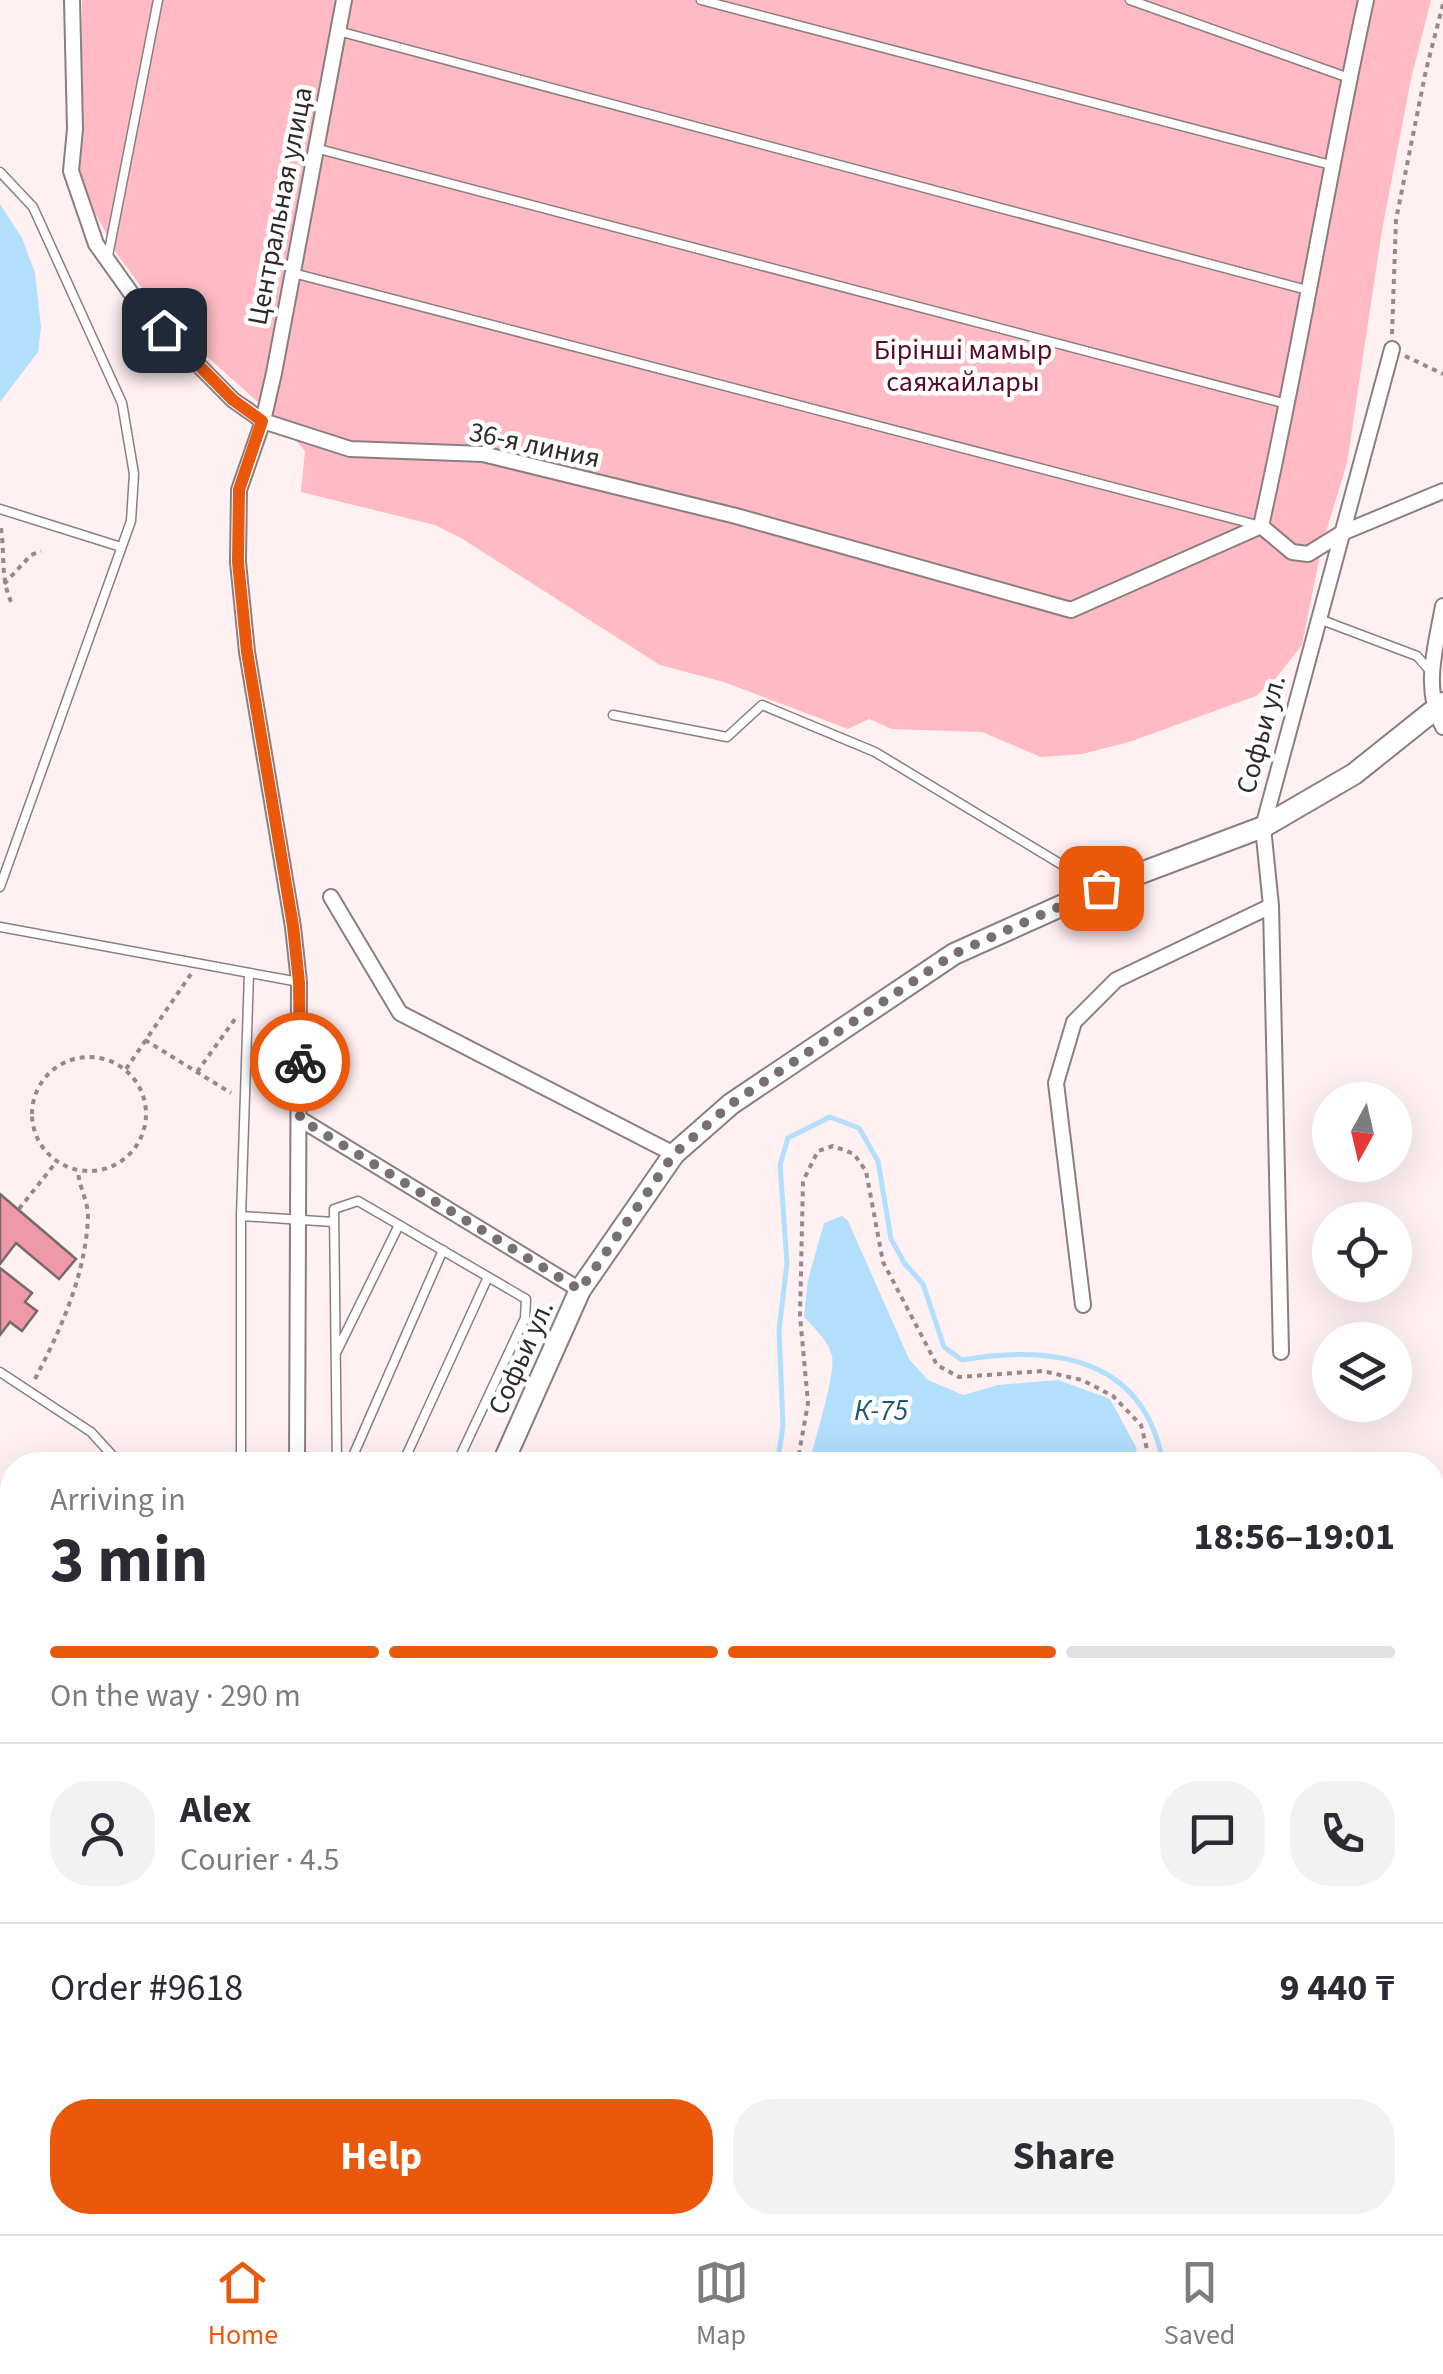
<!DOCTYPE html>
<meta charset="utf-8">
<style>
:root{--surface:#fff;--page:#f2f2f3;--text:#2b2b33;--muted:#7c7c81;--line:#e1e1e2;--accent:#ea580c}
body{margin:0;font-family:"Source Sans 3",sans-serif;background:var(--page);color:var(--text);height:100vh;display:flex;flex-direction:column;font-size:38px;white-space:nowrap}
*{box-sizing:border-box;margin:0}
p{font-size:32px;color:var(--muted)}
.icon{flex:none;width:55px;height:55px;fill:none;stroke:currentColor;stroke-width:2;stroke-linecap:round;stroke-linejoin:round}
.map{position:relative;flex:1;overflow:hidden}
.sheet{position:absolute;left:0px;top:1452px;width:1445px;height:782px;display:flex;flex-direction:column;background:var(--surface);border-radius:40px 40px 0 0;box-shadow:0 10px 40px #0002}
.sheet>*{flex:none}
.needle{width:65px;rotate:188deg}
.buttons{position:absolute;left:1312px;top:1082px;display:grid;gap:20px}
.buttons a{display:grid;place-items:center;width:100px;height:100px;border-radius:50%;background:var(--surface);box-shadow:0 10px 40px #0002;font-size:50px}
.pin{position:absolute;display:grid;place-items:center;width:85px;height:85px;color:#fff;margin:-42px;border-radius:20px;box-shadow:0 5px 15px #0006}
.courier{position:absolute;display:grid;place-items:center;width:100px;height:100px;margin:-50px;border:8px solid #ea580c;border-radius:50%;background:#fff;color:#222;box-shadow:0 2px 12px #0007}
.summary em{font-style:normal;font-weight:700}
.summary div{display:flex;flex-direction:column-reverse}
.summary{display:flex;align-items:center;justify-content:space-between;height:170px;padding:0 50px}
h1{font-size:65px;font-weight:700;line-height:75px}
.bar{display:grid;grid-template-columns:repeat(4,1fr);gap:15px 10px;align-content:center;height:120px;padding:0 50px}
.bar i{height:12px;border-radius:8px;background:var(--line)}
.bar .on{background:var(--accent)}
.bar p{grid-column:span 4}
.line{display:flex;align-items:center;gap:25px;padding:0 50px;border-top:2px solid var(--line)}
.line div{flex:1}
.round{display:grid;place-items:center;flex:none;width:105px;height:105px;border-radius:40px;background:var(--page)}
.action{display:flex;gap:20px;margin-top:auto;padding:20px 50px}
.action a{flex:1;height:115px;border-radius:40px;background:var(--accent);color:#fff;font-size:40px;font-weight:700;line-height:115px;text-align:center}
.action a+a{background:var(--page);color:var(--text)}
.tabs{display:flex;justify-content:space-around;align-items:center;height:140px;border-top:2px solid var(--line);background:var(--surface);font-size:28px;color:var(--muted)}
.tabs a{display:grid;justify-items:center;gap:5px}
.tabs .on{color:var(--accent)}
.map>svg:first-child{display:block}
</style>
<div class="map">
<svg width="1443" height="2234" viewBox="0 0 1443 2234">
<rect width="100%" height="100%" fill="#fff0f2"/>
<path fill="#ffbac3" d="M82 0H1431L1411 79 1382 230 1347 463 1322 545 1302 645 1276 678 1256 696 1129 742 1082 754 1041 757 982 732 892 729 869 719 848 729 724 682 660 665 461 538 435 525 301 492 305 451 276 418 166 320 117 254 93 209 79 170Z"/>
<path fill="#b1dffc" d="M0 204 22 238 35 273 41 327 38 352 0 402Z
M842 1216 848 1221 909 1359 928 1380 963 1395 998 1385 1058 1380 1110 1399 1136 1447 1139 1465H809C814 1440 836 1375 832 1356 828 1340 814 1328 804 1317L808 1280 824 1223Z
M1433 1563 1443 1565V2234H677L683 2222H1432Z
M0 1697 12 1705V2002L0 2018Z
M0 2129C3 2134 7 2138 9 2143 16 2160 15 2224 9 2234H0Z"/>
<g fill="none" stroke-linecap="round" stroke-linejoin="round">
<path stroke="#b1dffc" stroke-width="5" d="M777 1465 783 1426 779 1330 787 1263 780 1165 788 1138 830 1117 859 1128 878 1161 891 1239 905 1264 923 1284 944 1347 962 1360C1054 1344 1146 1358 1163 1465
M1432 1529 1443 1530
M586 2234 598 2222"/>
</g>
<path fill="#ef99a6" stroke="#75696a" stroke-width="2.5" d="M0 1194 76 1259 59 1279 16 1243 0 1264Z
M0 1268 32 1293 25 1302 37 1311 22 1331 10 1322 0 1335Z"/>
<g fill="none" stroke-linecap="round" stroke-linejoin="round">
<g stroke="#8b7e80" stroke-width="11">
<path id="lane" d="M701 0 1331 165
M1130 0 1349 78
M338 31 1307 290
M315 148 1287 404
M0 172 33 207 122 403 134 474 131 521 0 887
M107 261 158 0
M293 273 1257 525
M0 509 121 547
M1319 619 1417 656 1431 672
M613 715 727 737 762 705 875 752 1097 886
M0 927 299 982
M241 1216 333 1222
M337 1351 399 1225
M0 1372 91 1432 121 1465
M241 1465V1216L249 973
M337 1465 334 1209 358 1201 526 1299 525 1318 456 1465
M349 1465 443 1250
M402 1465 488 1277
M63 2234 74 2222"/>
</g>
<g stroke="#8b7e80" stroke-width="18">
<path id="street" d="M72 0 75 129 71 171 96 244 141 307 233 400 263 421 350 449 483 454 736 516 1071 610 1261 526
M1261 526C1300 352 1328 175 1366 0
M1261 526 1292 552 1308 554 1342 533 1443 491
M1443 606C1436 646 1422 689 1443 727
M331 897 400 1013 674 1154
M300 1119 580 1290
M1083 1305 1056 1083 1074 1022 1116 980 1271 906
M1281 1352 1271 906 1263 827 1392 349
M297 1465 299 982 293 927 247 652 238 562 239 490 263 421 274 373 344 0"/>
</g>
<g stroke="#8b7e80" stroke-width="24">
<path id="secondary" d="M502 1465 580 1290 674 1154 731 1104 954 954 1101 888 1263 827 1354 774 1443 703
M167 2222 183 2234
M147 2234 158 2222"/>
</g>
<path stroke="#948a8b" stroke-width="4" stroke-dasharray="5 5" stroke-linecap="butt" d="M1392 334 1396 220 1426 70 1443 4
M1405 356 1443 374
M1 528C5 556 0 581 13 606
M4 584 31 555 41 551
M145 1040 231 1093
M32 1114a57 57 0 1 1 114 0a57 57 0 1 1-114 0Z
M126 1069 191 974
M197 1072 235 1019
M19 1209 57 1161
M35 1379C61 1329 86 1274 88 1216 88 1201 79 1187 78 1171
M797 1465 808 1403 800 1316 803 1181 818 1151 833 1146 854 1154 866 1171 883 1262 937 1365 959 1377 1043 1371 1082 1380 1113 1396 1141 1425 1151 1465
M0 1509 12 1539
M1432 1544H1443
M632 2234 643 2222"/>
<use href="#lane" stroke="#fff" stroke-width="8"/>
<use href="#street" stroke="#fff" stroke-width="14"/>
<use href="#secondary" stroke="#fff" stroke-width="20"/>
</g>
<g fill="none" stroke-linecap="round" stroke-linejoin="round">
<path stroke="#786f70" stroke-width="10" stroke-dasharray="0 18" d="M300 1062V1119L580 1290 674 1154 731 1104 954 954 1101 888"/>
<path stroke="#ea580c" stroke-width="12" d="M164 330 233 400 262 421 239 490 238 562 247 652 293 926 299 982 300 1062"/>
</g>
<g text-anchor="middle" stroke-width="9" stroke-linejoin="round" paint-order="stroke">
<g font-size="28" fill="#2f292a" stroke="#fff">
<text transform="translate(279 206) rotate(-79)" y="10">Центральная улица</text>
<text transform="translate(535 444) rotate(12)" y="10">36-я линия</text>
<text transform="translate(1260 734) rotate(-75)" y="10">Софьи ул.</text>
<text transform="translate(520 1357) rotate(-66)" y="10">Софьи ул.</text>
</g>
<g font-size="28" fill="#580c22" stroke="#fff">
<text x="963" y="359">Бірінші мамыр<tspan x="963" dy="32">саяжайлары</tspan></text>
</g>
<g font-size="30" font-style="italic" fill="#1b5878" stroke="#fff">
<text x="881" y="1420">К-75</text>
</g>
</g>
</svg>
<div class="buttons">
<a><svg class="needle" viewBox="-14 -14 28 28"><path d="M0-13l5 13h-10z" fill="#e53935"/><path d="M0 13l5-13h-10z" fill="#7c7c81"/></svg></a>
<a><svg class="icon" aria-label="locate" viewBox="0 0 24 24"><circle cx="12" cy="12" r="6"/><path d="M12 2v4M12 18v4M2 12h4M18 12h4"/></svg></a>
<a><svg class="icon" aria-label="layers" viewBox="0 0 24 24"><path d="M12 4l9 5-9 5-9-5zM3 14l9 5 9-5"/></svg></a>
</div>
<div class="pin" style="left:1101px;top:888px;background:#ea580c"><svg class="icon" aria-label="bag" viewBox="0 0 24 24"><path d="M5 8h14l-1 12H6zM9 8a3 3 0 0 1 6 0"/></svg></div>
<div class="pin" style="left:164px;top:330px;background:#1f2937"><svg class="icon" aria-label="home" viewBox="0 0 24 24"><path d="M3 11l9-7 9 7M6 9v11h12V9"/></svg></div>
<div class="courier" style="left:300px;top:1062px"><svg class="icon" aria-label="bike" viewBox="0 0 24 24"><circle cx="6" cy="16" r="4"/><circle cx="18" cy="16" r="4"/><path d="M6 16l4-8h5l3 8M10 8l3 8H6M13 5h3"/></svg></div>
<section class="sheet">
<div class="summary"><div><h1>3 min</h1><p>Arriving in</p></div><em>18:56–19:01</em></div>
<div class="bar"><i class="on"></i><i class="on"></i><i class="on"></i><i></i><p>On the way · 290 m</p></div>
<div class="line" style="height:180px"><a class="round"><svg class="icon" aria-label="person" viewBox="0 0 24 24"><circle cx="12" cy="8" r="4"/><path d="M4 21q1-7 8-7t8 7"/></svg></a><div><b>Alex</b><p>Courier · 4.5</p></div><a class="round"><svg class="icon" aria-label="chat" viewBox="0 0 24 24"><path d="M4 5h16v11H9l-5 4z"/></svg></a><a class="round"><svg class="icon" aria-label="phone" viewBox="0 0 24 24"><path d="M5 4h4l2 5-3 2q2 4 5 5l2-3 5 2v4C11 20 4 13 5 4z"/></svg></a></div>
<div class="line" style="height:130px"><div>Order #9618</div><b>9 440 ₸</b></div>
<div class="action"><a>Help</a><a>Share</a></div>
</section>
</div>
<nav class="tabs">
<a class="on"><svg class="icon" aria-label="home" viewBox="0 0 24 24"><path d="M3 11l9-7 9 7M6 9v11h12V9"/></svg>Home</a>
<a><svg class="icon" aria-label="map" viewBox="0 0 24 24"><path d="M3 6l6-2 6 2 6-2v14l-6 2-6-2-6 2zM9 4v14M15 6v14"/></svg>Map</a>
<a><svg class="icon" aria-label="saved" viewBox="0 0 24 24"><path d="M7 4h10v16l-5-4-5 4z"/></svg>Saved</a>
</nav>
